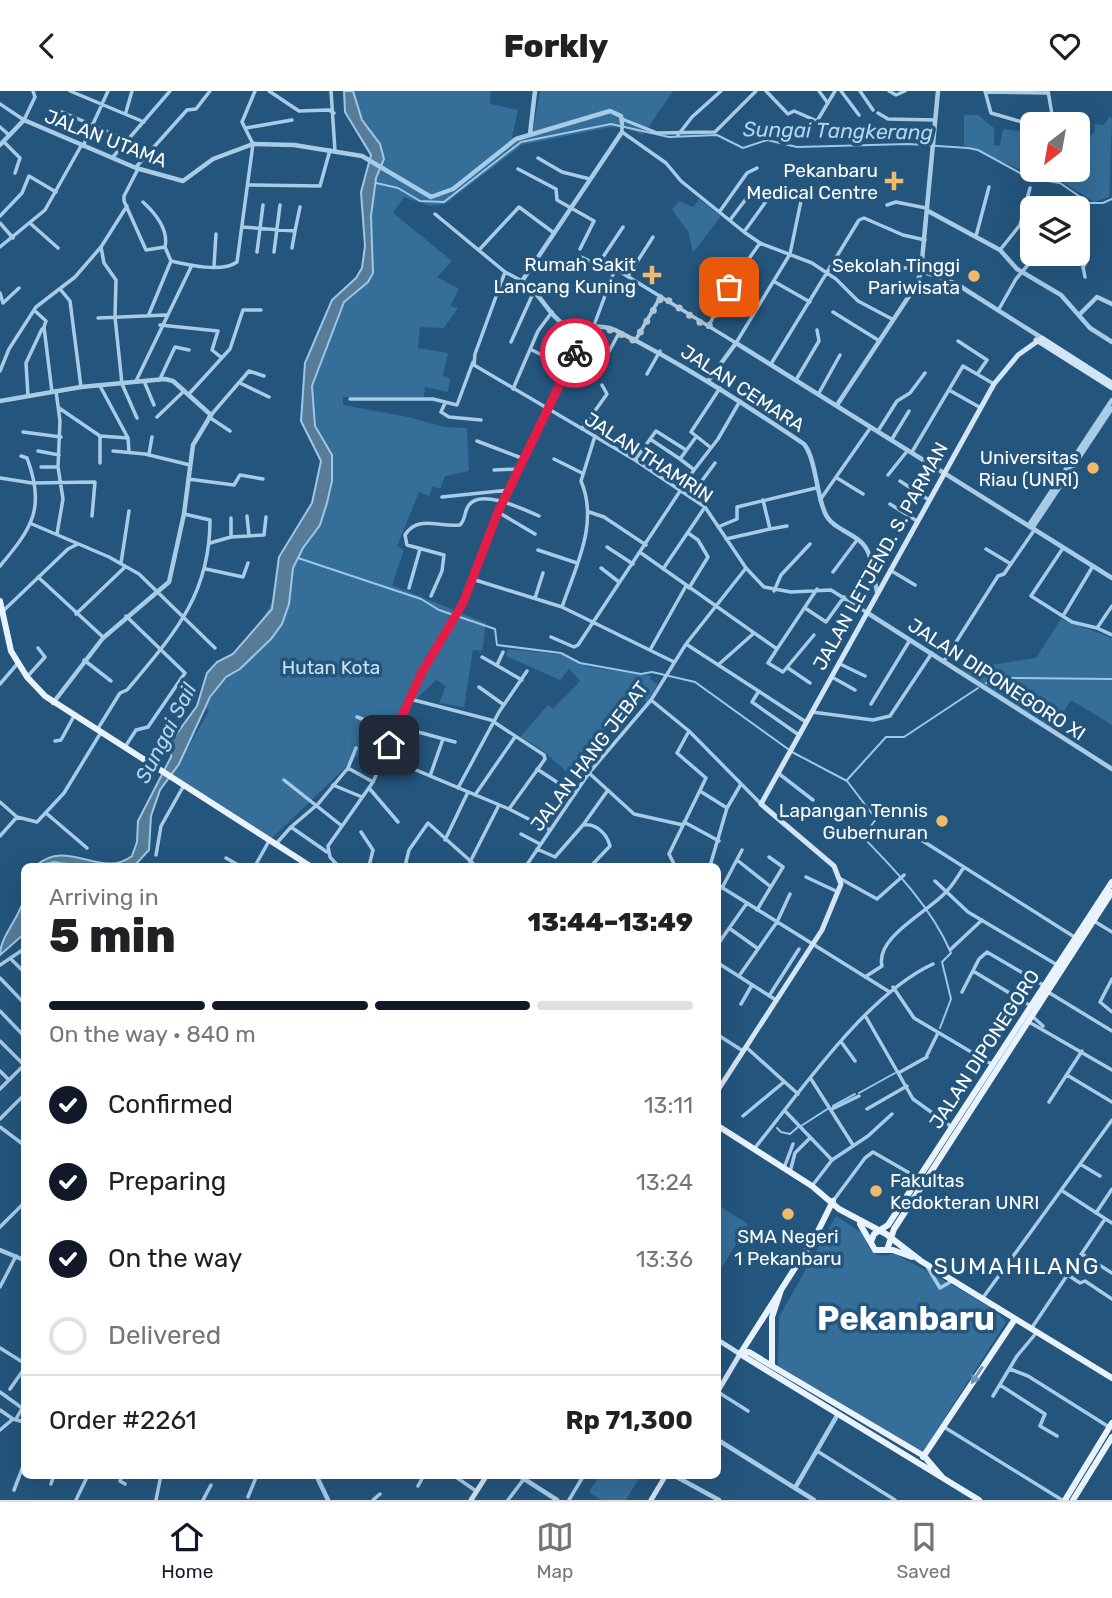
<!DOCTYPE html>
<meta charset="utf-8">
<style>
:root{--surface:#fff;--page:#f2f2f2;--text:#202124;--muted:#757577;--line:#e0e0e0;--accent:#111827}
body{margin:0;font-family:Rubik,sans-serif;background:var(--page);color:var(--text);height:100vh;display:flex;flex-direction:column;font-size:26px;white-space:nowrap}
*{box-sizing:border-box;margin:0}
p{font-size:23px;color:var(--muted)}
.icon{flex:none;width:38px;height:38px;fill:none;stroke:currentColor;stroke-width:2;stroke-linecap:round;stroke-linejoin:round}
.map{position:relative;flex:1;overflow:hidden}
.drawer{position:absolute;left:21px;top:772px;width:700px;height:616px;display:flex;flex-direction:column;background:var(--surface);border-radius:10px;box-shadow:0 7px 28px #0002}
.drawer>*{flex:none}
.needle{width:46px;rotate:211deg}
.buttons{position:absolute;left:1020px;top:21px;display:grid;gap:14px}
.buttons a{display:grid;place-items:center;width:70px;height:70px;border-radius:10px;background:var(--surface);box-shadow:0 7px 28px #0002;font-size:35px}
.pin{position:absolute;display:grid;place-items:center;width:60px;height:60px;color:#fff;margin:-30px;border-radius:14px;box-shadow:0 4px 10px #0006}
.courier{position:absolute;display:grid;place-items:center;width:70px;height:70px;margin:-35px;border:5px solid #e11d48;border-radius:50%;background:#fff;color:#222;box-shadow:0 2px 9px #0007}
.overview em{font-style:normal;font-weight:800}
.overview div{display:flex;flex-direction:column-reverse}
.overview{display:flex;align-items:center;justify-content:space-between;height:119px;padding:0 28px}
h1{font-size:46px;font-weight:800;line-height:52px}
.bar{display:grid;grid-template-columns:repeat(4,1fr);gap:10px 7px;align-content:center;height:84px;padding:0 28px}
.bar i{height:9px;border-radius:5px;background:var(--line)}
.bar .active{background:var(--accent)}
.bar p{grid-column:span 4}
.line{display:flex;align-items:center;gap:18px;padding:0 28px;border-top:2px solid var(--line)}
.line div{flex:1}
ol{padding:0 28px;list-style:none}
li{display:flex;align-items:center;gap:21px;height:77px}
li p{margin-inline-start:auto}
li .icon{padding:7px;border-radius:50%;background:var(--accent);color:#fff;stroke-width:4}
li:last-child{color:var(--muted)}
li i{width:38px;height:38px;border:4px solid var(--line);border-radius:50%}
header{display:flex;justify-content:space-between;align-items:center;height:91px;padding:0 28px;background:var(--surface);font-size:32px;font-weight:800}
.menu{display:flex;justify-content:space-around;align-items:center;height:98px;border-top:2px solid var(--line);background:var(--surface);font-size:19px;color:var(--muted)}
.menu a{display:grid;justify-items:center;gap:4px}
.menu .active{color:var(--accent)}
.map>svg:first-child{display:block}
</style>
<header><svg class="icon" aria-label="back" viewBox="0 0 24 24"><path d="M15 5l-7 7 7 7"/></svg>Forkly<svg class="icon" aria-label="heart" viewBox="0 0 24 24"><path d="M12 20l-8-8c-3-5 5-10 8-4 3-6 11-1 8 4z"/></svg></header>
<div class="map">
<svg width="1112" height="1409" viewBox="0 0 1112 1409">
<rect width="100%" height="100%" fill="#24557d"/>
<path fill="#346e99" d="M353 0H491L490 13 518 19 512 47 533 40 540 0H673L643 44 626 37 611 36 522 54 445 113 430 115 404 106 393 122 452 170 437 186 459 198 450 215 458 217 444 237 420 236 418 257 448 262 443 285 450 288 448 301 425 296 424 306H343V314L408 326 444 336 467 337 469 380 445 385 440 398 433 395 429 405 419 401 397 455 404 459 392 494 486 532 482 560 473 559 464 616 439 612 446 595 436 589 269 750 171 686 209 620 206 616 219 594 231 583 303 456 320 434 331 400 332 364 315 336 311 301 344 211 366 193 373 182 371 125 376 87 384 68 380 53 362 29Z
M964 24H978L994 37V54L1000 55 1003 38 1029 42 1032 49V79H1078V66L1085 57 1083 53 1095 40V33L1104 34 1109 26 1112 27 1109 106 1094 111 1063 91 1037 86 964 54Z
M699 108 721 125 693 162 688 140 672 119 679 110 693 116Z
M1061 528 1112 547V634L1071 609 1051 640 959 579 1036 567Z
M508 558 566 564 589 576 651 585 650 588 658 593 647 611 633 603 569 683 541 658 520 646 548 614 553 618 580 590 569 578 560 589 506 565Z
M721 1116 748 1133 723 1175 718 1172V1122Z
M836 1125 865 1144C866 1161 879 1169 894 1162 915 1175 997 1215 1006 1231L922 1362 778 1275 779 1226Z
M600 1384H641L626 1409H601L589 1401Z"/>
<path fill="#587c98" stroke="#9cc8e6" stroke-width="2" d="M344 0H353L362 29 380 53 384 68 376 87 371 125 373 182 368 191 344 211 312 295 315 335 332 364V390L327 412 320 434 303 457 293 477 289 513 282 533 271 548 240 578 226 586 210 606 179 673 160 699 151 725 149 759 135 774 133 775H80L54 771 36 775C67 746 101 789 132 765L137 751 138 730 171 666 172 649 197 615 207 582 217 571 233 563 272 518 279 466 312 412 321 370 301 330 305 272 332 209 356 187 362 177 365 155 361 101 371 64 345 21Z
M24 807V843L0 864C0 845 20 827 24 807Z"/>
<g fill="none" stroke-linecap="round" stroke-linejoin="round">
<path stroke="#9cc8e6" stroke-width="2" d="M376 92 398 97 420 110 444 111 521 51 611 33 669 46 717 44 743 57 767 49 797 56 908 53 968 57 978 59 1029 87 1060 92 1089 112H1103L1112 108
M298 467 421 508 439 519 495 538 497 554 561 562 580 572 641 583 652 581 695 591 788 658
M986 592 1013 587 1112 588
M792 661 847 690 876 728 863 746C896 780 932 817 951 862L942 871 951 908 940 937
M847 689 886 646H904L978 597
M859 1002 895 982
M833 1015 855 1003
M801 1035 829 1017
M777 1037 781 1041 790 1043 798 1036"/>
<path stroke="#a8cbe6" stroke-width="3.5" d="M70 0 144 31
M269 0 299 20 329 19 334 22
M331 0 335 60
M766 0 788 23 794 20 817 30 835 0
M819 0 827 11
M841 0 859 24
M860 0 873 19
M889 0 896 4 905 0
M985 0 991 22 1022 31 1053 29 1048 0
M985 1 1048 2
M0 13 24 29 35 6 33 0
M62 21 127 49
M126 21 132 0
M878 22 888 28 935 29
M622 28 657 42 715 41 756 0
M622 32V41L666 72 681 90 744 141 760 152 812 172 836 188 858 210 892 228
M0 36 9 44
M246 37 292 29
M678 44 692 26 721 0
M4 51 20 67 15 82
M83 55 108 0
M112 67 170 0
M538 67 562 81 590 88
M136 76 187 19 196 18 210 0
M138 78 124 105V110L146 159 165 156 171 170 149 223
M518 78 556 98 557 109 594 130 580 158
M249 94 320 95 330 59
M1027 109 1054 117
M143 111C155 122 169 138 165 156
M887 114 896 111 926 117
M1066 117 1071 109
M720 120 747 82 757 77
M435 123 505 181 522 190
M0 125 22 102 29 85 56 101
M1022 128 1032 131
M730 129 752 100 767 109 744 141
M0 132 13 147
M31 133 58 157
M242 136 295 140 292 157
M295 140 300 116
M976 145 989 96
M0 156 45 119 81 55
M101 156 104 172 116 189 115 226 122 293 137 327
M479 159 519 116 554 142
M1000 159 1020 134 1030 97
M257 161 263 114
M274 161 280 114
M1078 162 1088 168 1083 176 1085 186
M1067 163 1071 165 1075 163
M581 166 590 170 597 167 601 169 736 252 790 163 801 110
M601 169 623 136
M171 170C188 174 222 182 237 171L253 53 242 31 255 0
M214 175 216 143
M881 180 887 177H922
M505 181 475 263 474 274 635 369 705 416 746 477 764 496 791 501 831 499 866 521
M628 185 653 146
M775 191 810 211
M60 198 70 210 81 296
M0 202 3 212 19 197
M999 218 1016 188 1037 163
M34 219 46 230 44 236 52 301
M833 221 878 249
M98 227 166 224
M160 234 218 240 212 259 222 267
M708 236 729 196 760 152
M593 237 615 178
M635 250 661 205
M958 250 987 269 978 282
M511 251 535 198
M532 259 568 277
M771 273 859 129 864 127 903 144 925 149
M0 280 9 258 36 216 75 186 101 156 127 115
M598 281 619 242
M647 283 660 260
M160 288 175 256 189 259
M796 289 819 250 817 239
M136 290 192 174
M144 290 154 314
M240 292 269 306
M100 295 128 347 129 361
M513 298 538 240 552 221
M949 299 981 317
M56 300 60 330 58 376 63 408 57 443
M819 302 840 264
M188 304 230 258 243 219H261
M28 305 26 272 42 238
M350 308H433L457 314 473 271
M445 312 441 321 449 326 481 329
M59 317 100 345
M211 324 249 280 264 285
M157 326 184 300
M209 326 230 340
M582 338 607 303 602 294
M878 340 897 310 910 302 925 282
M23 341 61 346
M650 348 680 368
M892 348 909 320
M477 350 524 368
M710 356 691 341 720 297
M38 360 59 364
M113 360 145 363 190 374
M912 361 963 275 994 293
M149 363 152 346
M554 368 582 382
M635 369 656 340 686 359
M100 372V345L128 347
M41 376H58
M693 378 680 368 696 346
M494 379 519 378
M888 384 908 359
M0 387 32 392 95 391 92 425
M837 387 863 403
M188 388 234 394 240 384 263 388
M900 390 929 409
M442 406 509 399
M690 406 715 372
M820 409 871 336
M890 413 917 430
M498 421 535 443
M589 421 604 426 646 454
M247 425 249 445
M231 427V446
M32 433 109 466 139 483 215 557
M718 436 737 428V416L816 397
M770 438 787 435
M688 442 698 449 708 466 689 497
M726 448 770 438 763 409
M210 452 231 446 264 444 266 426
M607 456 633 473
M1063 457 1031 505 1072 531 1097 537 1112 544
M986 458 1011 473
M538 459 577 472
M641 462 777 558 768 572 783 581 814 544
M121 472 129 420
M0 475C32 437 46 417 27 367L21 365
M601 477 619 491
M206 478 243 486 248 472
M663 478 705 416
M890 479 915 494
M833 481 857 449
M38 486 103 546
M472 488 562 516 674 571
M409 497 420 458
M774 500 781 484 810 453
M431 505 442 480 444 464 407 454 405 444C418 423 440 437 460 434 466 428 464 420 469 414 481 397 525 419 539 425
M535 507 543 482
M562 516C576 475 599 432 581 390L595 345
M805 517 826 531 844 506
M2 521 68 458 78 453
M76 523 125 476
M1063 525 1093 475
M1097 537 1112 515
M551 546 574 556 578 554 694 379 718 348 740 310
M686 553 806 631
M777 558 817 498
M650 559 686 495
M482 566 522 589
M84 569 111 590
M944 570 998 485 1004 483 1035 438
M840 573 865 585
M497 574 503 561
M718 574 753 543
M788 577 810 592
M27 586 45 566 38 557
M832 586 855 599
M0 593 18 572
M479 596 504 614
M759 600 752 611 799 644
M410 608 491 629 544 664 545 668 509 718
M651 609 689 640 761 713
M871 613 910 549
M812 621 873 629 890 625 932 562
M357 626 394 640
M396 635 455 651
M97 639 120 602 127 599C173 544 210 505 210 429L184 423
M55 650 61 649 74 625
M125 656 136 639 148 636 185 582 126 525
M385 666 509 718 550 739
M348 677 373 691
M537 678 575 703
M589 682 634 723 683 734
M778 682 813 709
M430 685 443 648
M284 689 342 735
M333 694 362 706
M369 697 398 731
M458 697 499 621 527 580
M700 700 727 717
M475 704 515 646
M0 711 17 726
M46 722 87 757
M684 731 719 750
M583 734 608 699
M291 736 318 713 348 677 356 657
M907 740 1076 847
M361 741 373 759 369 775
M521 743 540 753
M0 745 17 726 37 731 64 702 100 643
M445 749 468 701
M275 754 291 736 327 761
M537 758 555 766 583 734C596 732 607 743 610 755L591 775
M156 764 161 735 183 696
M226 767 240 775
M737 769 771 796
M470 771 499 714
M255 775 269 750
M338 775 330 766 328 755 373 691 422 581 463 512 498 421 585 239
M405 775 409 759 428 732 476 775
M526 775 589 682 651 609 686 553 746 477
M675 775 669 763 706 687 677 662 689 640
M710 775 727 717 741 693
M806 786 838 801
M841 788 877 808 904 784
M935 790 968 821 1059 875
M718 794 888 900
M722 797 742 759
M757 819 783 776 769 766
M1094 830 1112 841
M729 837 757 857
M718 853 747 812
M951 858 982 829
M12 869 24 881
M718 872 776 909
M0 874 24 858
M973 880 1031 915
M739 885 777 831 790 803
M865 886 882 875C875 847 927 821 944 803 952 796 958 785 964 776
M0 887 24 912
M1112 888 1100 911 1112 921
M893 896 914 927 993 974
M962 901 979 868 987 861 1043 894
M1048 901 1112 940
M769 905 799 858
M741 913 752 894
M0 920 24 945
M1032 925 1043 935
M866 926 913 1008 952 1036
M1029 931 1112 979
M718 944 743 960
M0 950 24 974
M842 952 855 970
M746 956 798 1003
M927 964 938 942
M0 980 8 988
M900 981 927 966
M1067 984 1112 1011
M811 988 853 1054
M0 998 24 974
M1049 1011 1082 960
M832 1018 859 1005
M867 1018 907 995
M785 1020 832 1069
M743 1025 784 991
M0 1028 24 1004
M0 1036 24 1054
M754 1058C801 1000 866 904 933 873
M1080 1073 1100 1085
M784 1077 793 1053
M790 1081 795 1062 809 1048
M812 1095 832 1069 868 1045 892 1023
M1061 1099 1112 1132
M833 1110 865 1067 873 1061 918 1087
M1096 1122 1112 1098
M0 1136 24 1112
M1082 1163 1112 1182
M928 1177 940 1197 952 1190
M1068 1184 1080 1192 1085 1190 1112 1208
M0 1196 16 1165
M982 1208 1112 1029
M1031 1238 1105 1128
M0 1257 24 1272
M1010 1278 1028 1285 1109 1336
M1000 1294 1045 1323 1040 1335 1057 1345
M10 1298 24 1278
M0 1301 22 1317
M718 1301 748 1320
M993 1305 1017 1265 1037 1241
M0 1319 13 1328 24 1331
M16 1328 24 1314
M944 1336 1062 1409
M0 1339 13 1328
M817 1360 895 1409
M76 1384 87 1386
M122 1384 120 1390 125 1393
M453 1384 476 1400
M51 1393 54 1384
M418 1395 424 1384
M14 1399 24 1373
M248 1406 257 1384
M76 1409 88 1384
M156 1409 161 1384
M203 1409 211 1394
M373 1409 380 1403
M508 1409 524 1388
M569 1409 584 1384"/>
<path stroke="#a8cbe6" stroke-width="4.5" d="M622 41 522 190C541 202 547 222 562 232 580 242 598 231 615 239 681 272 743 312 804 353 816 368 816 402 825 422 832 438 852 441 863 453 873 464 874 487 877 501
M530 43 535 0
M0 54 24 29 136 77 183 90 213 68 253 53 294 54 362 65 431 106 453 98 516 48 610 20 621 25 622 32
M928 120 1000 159 1017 178 1061 204 1090 237 1112 251
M921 180 955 192 1042 247
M1079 224 1097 206 1112 213
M708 290 736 252 1112 487
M0 310 81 296 165 288 173 290 211 324 193 354 184 423 169 491 103 547 53 612
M837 314 917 193 921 180 938 0
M1029 434 1112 309
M1033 436 1112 317
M866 521 1112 678
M0 1159 24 1169
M718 1349 814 1409
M316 1384 328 1409
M518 1384 557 1409
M673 1384 719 1409
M795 1397 838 1323"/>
<path stroke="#d2e5f5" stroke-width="5" d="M1036 249 1112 297
M718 999 822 839 841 793 834 775 761 713 994 293 1018 264 1042 247 1112 292
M718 1249 740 1263 718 1300
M471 1409 487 1384
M651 1409 666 1384"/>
<path stroke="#e9f3fd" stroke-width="6" d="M0 510 11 560 27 586 45 605 310 775
M718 1035 812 1095 839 1118 886 1143 921 1170 1112 1287
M860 1133 875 1159H893L912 1166
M871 1151 874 1143 888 1134 1112 791
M887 1159 894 1138 1112 801
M781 1199 772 1226V1275L924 1365 942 1386
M740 1263 979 1409
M740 1263 816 1144 833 1110
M740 1263 749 1261 772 1275
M923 1366 1015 1228
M1065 1409 1112 1332
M1073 1409 1112 1346"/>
</g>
<defs><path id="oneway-solid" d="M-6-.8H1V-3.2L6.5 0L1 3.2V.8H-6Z" transform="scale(1.75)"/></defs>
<use fill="#7394b0" href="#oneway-solid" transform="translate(977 1284) rotate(123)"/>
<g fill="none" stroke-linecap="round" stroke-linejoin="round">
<path stroke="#b2c4d2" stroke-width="7" stroke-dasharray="0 12.6" d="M575 262 585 239C606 233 617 242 635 250L662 205 708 237 729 196"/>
<path stroke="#e11d48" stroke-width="9" d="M389 654 422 581 463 512 498 421 575 262"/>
</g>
<g fill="#f0ba6b" stroke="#24557d" stroke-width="2.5">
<path d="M890.5 79.5h7v7h7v7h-7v7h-7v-7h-7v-7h7z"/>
<path d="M648.5 173.5h7v7h7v7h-7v7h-7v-7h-7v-7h7z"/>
<circle cx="974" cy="185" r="7"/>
<circle cx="1093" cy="377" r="7"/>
<circle cx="942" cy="730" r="7"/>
<circle cx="876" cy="1100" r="7"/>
<circle cx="788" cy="1123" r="7"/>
</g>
<g text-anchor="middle" stroke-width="7" stroke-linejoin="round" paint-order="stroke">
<g font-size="19" fill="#fff" stroke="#24557d">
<text transform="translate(106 47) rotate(21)" y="7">JALAN UTAMA</text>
<text transform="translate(743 297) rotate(33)" y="7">JALAN CEMARA</text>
<text transform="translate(649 366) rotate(33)" y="7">JALAN THAMRIN</text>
<text transform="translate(880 465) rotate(-61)" y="7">JALAN LETJEND. S. PARMAN</text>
<text transform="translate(997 588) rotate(33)" y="7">JALAN DIPONEGORO XI</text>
<text transform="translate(589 665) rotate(-53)" y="7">JALAN HANG JEBAT</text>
<text transform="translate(984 958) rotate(-57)" y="7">JALAN DIPONEGORO</text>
</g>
<g font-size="19" fill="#fff" stroke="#24557d" text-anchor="end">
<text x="878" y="86">Pekanbaru<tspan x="878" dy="22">Medical Centre</tspan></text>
<text x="636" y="180">Rumah Sakit<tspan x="636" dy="22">Lancang Kuning</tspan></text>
<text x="960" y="181">Sekolah Tinggi<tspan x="960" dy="22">Pariwisata</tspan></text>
<text x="1079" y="373">Universitas<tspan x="1079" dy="22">Riau (UNRI)</tspan></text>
<text x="928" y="726">Lapangan Tennis<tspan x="928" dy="22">Gubernuran</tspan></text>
<text x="890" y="1096" text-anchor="start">Fakultas<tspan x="890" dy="22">Kedokteran UNRI</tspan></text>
<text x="788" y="1152" text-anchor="middle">SMA Negeri<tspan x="788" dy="22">1 Pekanbaru</tspan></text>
</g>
<g font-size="19" fill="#cbe3f5" stroke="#24557d">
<text x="331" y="583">Hutan Kota</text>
</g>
<g font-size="21" font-style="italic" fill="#b3d5ed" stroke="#24557d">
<text transform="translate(838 40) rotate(1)" y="7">Sungai Tangkerang</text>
<text transform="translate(166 642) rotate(-63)" y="7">Sungai Sail</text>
</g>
<g font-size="23" letter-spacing="2" fill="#fff" stroke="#24557d">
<text x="1017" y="1183">SUMAHILANG</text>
</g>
<g font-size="33" font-weight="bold" fill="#fff" stroke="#24557d">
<text x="906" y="1239">Pekanbaru</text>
</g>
</g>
</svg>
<div class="buttons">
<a><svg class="needle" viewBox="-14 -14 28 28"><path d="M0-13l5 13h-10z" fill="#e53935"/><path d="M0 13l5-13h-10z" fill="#757577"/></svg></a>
<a><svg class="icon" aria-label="layers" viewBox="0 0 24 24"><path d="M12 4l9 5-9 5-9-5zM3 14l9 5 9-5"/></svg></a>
</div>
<div class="pin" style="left:729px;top:196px;background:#ea580c"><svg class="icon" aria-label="bag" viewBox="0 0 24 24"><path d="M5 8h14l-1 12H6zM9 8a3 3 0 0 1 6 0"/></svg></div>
<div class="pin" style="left:389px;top:654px;background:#1f2937"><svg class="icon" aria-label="home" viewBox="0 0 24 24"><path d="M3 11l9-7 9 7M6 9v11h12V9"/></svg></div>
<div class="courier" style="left:575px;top:262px"><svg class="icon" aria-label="bike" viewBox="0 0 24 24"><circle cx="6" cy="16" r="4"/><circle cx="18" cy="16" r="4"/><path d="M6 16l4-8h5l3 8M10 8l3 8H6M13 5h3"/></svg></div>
<section class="drawer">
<div class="overview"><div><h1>5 min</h1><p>Arriving in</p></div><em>13:44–13:49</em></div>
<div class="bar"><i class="active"></i><i class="active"></i><i class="active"></i><i></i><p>On the way · 840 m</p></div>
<ol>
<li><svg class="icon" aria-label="check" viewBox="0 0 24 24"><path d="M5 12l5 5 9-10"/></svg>Confirmed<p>13:11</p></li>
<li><svg class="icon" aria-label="check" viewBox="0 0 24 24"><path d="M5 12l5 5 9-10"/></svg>Preparing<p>13:24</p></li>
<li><svg class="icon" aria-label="check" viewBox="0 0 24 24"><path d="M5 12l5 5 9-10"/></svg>On the way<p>13:36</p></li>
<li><i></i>Delivered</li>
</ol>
<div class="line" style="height:91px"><div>Order #2261</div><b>Rp 71,300</b></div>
</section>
</div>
<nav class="menu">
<a class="active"><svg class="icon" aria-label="home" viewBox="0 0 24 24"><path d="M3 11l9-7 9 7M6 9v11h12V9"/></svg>Home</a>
<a><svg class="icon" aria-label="map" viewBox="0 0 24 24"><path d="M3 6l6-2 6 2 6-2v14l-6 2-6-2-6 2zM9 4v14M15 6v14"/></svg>Map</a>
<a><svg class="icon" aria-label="saved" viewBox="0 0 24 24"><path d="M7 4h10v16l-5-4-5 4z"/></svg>Saved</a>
</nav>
